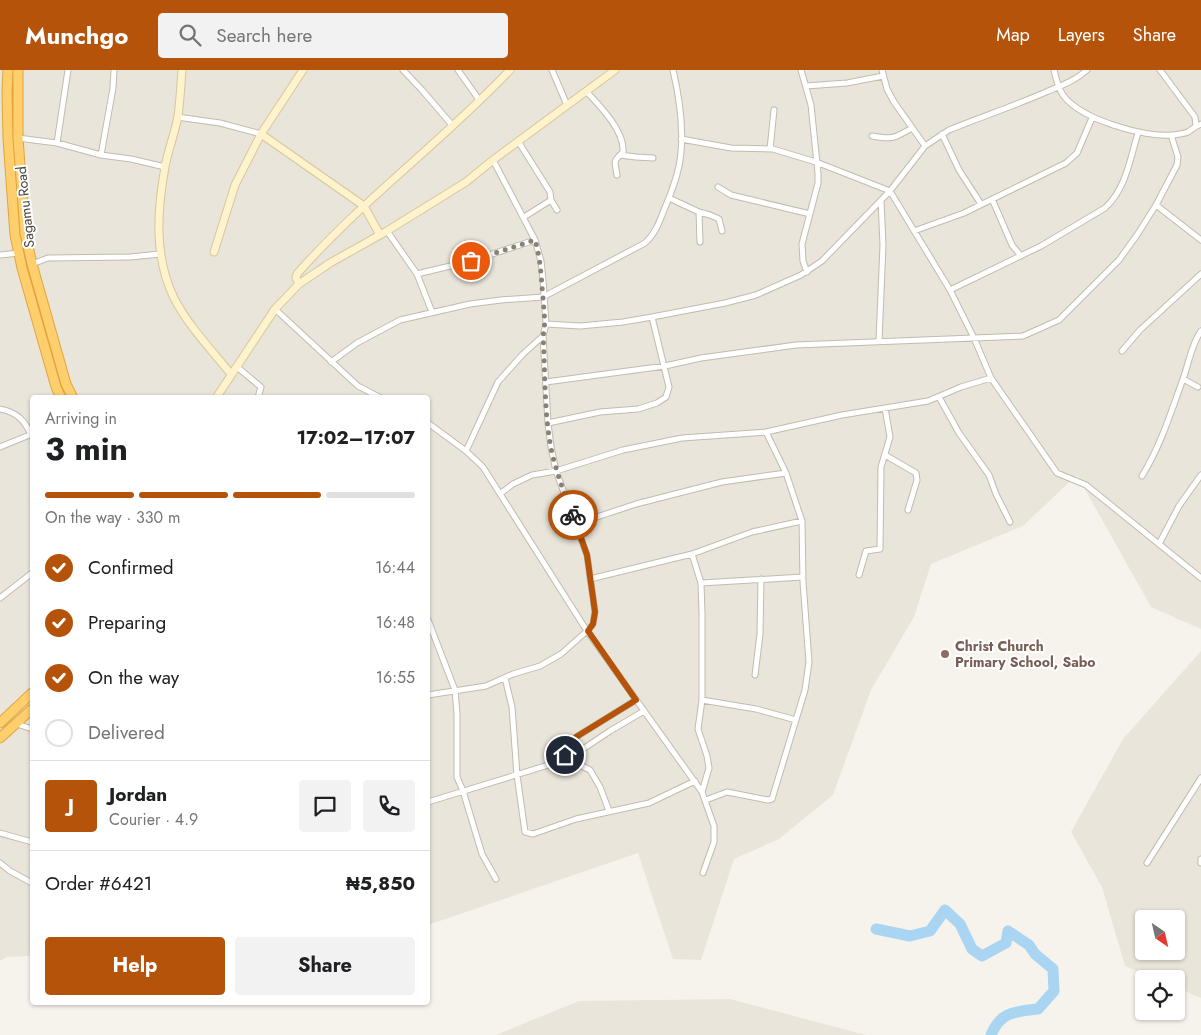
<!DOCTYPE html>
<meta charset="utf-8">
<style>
:root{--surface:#fff;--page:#f2f2f2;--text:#202124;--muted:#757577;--line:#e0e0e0;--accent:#b45309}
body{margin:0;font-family:Jost,sans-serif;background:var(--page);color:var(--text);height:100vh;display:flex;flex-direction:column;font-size:19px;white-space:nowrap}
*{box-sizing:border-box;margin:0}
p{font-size:16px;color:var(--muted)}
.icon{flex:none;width:28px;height:28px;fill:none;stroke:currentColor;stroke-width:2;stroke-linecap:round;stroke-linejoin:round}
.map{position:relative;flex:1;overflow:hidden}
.details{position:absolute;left:30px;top:325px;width:400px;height:610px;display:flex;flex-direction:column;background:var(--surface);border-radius:5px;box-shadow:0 1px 4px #0004}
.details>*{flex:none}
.needle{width:32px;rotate:146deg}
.tools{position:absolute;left:1135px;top:840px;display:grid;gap:10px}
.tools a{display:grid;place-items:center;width:50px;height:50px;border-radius:5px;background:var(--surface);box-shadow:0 1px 4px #0004;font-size:25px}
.pin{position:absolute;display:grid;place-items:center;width:42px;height:42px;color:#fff;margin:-21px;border:2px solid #fff;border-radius:50%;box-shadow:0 1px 5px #0007}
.courier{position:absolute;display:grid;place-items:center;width:50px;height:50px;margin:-25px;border:4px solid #b45309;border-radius:50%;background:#fff;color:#222;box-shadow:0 1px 6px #0007}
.headline em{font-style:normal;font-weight:700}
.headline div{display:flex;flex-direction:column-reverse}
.headline{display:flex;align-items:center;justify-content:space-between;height:85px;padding:0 15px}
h1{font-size:32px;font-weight:700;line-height:38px}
.bar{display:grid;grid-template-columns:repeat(4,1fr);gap:8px 5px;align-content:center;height:60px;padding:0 15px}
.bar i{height:6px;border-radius:4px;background:var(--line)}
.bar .active{background:var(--accent)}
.bar p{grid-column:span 4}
.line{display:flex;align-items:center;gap:12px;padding:0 15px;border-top:1px solid var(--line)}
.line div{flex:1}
.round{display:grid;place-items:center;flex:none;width:52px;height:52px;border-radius:5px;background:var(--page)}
ol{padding:0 15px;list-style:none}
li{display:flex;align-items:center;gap:15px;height:55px}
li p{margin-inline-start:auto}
li .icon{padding:5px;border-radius:50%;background:var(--accent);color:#fff;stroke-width:4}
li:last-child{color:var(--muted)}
li i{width:28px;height:28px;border:2px solid var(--line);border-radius:50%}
.primary-button{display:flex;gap:10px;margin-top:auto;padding:10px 15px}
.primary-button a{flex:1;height:58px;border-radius:5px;background:var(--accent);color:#fff;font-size:20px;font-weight:700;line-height:58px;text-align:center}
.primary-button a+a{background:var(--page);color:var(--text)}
header{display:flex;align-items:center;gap:30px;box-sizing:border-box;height:70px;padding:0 25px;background:var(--accent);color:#fff}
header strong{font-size:24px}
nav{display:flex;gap:28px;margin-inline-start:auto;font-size:18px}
.search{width:350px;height:45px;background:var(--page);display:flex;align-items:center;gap:12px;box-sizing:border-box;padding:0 18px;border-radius:5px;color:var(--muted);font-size:19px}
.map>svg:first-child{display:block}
</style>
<header>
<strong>Munchgo</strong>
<div class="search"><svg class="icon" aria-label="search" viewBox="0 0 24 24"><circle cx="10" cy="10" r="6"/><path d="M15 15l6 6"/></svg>Search here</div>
<nav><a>Map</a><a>Layers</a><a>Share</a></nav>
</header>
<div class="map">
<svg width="1201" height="965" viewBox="0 0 1201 965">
<rect width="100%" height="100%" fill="#f6f3ec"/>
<path fill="#eae5da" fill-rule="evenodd" d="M0 0H1201V559L1151 537 1077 405 1023 456 931 494 914 547 871 620 833 725 779 769 734 789 701 890 673 889 638 783 428 855V328H32V886L7 887 0 891Z
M1201 581V928L1176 917V909H1155L1125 896 1102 817 1071 762 1123 669ZM1144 849H1176V881H1144Z
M730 929 866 965H496L579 931Z"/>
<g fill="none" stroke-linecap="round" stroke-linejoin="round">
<path stroke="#a9d4f2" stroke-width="11" d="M876 859 910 866 930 861 945 840 960 854 972 879 982 886 1006 873 1008 861 1029 875 1035 884 1053 899 1054 921 1038 939C1015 942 1001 941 991 965"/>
<g stroke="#c2bbae" stroke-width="7">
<path id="street" d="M403 0 422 20 452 55
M458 0 480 31
M552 0 567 35
M801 0 811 35 818 103V113L802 174 803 191 807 202
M882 0 887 19 894 32 925 76
M1054 0C1056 9 1058 18 1063 25 1080 49 1144 68 1173 65 1177 64 1184 64 1188 62 1193 59 1195 56 1201 54
M1160 0 1195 47 1196 56
M806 16 847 13 883 6
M586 21C599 35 625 61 623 82 612 93 615 90 617 105
M177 47 220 53 261 64
M942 64 959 100 981 134
M872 66C893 70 894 68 912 58
M18 68 57 73 101 85 131 89 165 97
M681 69 731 78 773 79 816 92 890 121 950 220 974 268 991 308 1057 403 1086 415 1201 508
M518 71 550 122 551 130
M57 73 68 0
M770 79 774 40
M101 85 113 18 114 0
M620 85 636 87 653 88
M718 117 731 125 810 144
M669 128 699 142 700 172
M992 129 1012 175 1021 186
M1156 135 1201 170
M699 142 710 145 719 149 722 161
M524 147 551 130 557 140
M387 161 417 204 432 242
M914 161 964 143 1066 93 1077 83 1092 48
M0 185 19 183
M32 194 48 188 130 187 160 184
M417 204 471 191 535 170
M950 220 1041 176 1105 138C1126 119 1130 89 1138 63
M275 239 358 316 381 328
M546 254 580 256 623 252 652 247 725 233 756 225 801 205 822 191 890 121 925 76 949 60C981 47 1014 36 1046 22 1060 16 1075 11 1087 0
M879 271 883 175 881 131
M1122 281 1140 260 1201 204
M331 292 357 273 400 250 470 234 501 230 543 227 645 173C655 164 659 153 664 140 670 126 676 111 679 96 685 66 680 30 673 0
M237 297 261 317 258 328
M1183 309 1198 317
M546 312 665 296 701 288 796 275 1023 266 1059 250 1119 190 1137 165 1156 135 1177 95 1178 87 1171 65
M939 327 959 363 989 405 996 424 1010 452
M0 339C16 342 25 350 31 365
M428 353 466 381 483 397 587 561 702 722 714 756V772L703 803
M548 353 600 342 638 339 657 333 666 327 669 317 652 247
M0 377 32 364
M466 381 498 312 523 284 543 266
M885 385 916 403 917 410 908 440
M1142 406C1161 375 1171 342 1183 309 1189 293 1191 275 1201 261
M501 423 513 414 532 405 556 401 623 380 682 368 766 362 842 345 928 331 961 317 991 308
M576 454 636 434 722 412 786 403
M1162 476 1159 474 1179 436 1201 405
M692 484 701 513 702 544V630L698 659 707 686 709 698 702 722
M859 505 866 481 880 479 881 397 890 367 885 338
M590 509 692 484 752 462 802 451
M701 513 803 507
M0 528 32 503
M428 550 455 620 457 644V707L463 721 482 784 496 809
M755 605 760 564 761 509
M505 608 512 637 517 705 525 762 533 764 576 749 649 733 695 711
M428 625 486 616 513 604 540 596 561 584 587 561 593 554 595 542 587 485 556 401 551 377 548 353 543 266 546 254 543 210 541 191 535 170 493 90
M702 630 756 639 796 650
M17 654 32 659
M568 689 590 700 600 717 609 741
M560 690 576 667 636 630
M706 730 727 722 768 730 772 729 805 620 809 592 803 512 802 451 786 403 766 362
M428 732 568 689 610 661 644 641
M0 763 32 772
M0 793 10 801 32 813
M1147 793 1201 708
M1201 793V789"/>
</g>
<g stroke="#d6c79b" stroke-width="9">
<path id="secondary" d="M182 0C181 15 180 31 178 46 175 63 168 80 165 97 157 141 154 187 174 228 187 254 213 282 231 304
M261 64 364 136 380 165
M214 182 235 115 261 64 303 0
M299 214 296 208 297 204C362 130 442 72 510 0
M216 328 275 239 299 214 330 193 387 161 466 112 493 90 615 0"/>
</g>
<g stroke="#e0a43c" stroke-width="11">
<path id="highway" d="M8 0 7 22 8 69 15 165 22 198 56 317 61 328
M18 0V68L25 163 32 194 66 314 73 328
M0 653 32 623
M0 668 32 639"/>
</g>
<use href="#street" stroke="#fff" stroke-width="5"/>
<use href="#secondary" stroke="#fff3cd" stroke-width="7"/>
<use href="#highway" stroke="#ffcf6e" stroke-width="9"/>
</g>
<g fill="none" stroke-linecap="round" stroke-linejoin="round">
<path stroke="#878178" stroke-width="5" stroke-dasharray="0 9" d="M471 191 535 170C541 190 541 207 543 228 544 242 546 253 543 266 546 311 543 359 557 401 561 416 568 431 573 445"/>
<path stroke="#b45309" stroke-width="6" d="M565 685 576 667 636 630 588 561 593 554 595 542 587 485 573 445"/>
</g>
<circle fill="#8d6e63" stroke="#fff" stroke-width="2" cx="945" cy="584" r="5"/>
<g text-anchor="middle" stroke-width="4" stroke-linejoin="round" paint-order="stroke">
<g font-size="14" fill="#4b4439" stroke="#fff">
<text transform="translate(25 137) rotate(-96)" y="5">Sagamu Road</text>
</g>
<g font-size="14" font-weight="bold" fill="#785e54" stroke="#fff" text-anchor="start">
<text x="955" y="581">Christ Church<tspan x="955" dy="16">Primary School, Sabo</tspan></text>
</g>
</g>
</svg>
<div class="tools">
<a><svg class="needle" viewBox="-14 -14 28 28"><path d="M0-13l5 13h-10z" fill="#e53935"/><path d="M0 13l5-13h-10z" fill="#757577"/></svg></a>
<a><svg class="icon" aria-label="locate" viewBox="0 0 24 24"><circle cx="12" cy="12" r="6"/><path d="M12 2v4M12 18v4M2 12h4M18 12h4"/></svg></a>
</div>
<div class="pin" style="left:471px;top:191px;background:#ea580c"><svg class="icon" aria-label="bag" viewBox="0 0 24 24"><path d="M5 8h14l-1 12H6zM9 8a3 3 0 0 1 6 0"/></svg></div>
<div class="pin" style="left:565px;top:685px;background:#1f2937"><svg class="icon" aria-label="home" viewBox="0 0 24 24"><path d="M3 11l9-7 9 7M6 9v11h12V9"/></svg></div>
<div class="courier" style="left:573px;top:445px"><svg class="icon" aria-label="bike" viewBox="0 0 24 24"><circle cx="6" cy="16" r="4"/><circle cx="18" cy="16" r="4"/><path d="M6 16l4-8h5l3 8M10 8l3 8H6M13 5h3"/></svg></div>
<section class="details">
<div class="headline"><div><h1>3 min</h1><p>Arriving in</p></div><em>17:02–17:07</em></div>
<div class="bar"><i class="active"></i><i class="active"></i><i class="active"></i><i></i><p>On the way · 330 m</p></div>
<ol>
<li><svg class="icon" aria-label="check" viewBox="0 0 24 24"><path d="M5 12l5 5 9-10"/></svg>Confirmed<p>16:44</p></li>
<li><svg class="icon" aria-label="check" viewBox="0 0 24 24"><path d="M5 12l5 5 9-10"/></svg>Preparing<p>16:48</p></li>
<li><svg class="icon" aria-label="check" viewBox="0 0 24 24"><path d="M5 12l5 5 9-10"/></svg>On the way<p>16:55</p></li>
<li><i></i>Delivered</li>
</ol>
<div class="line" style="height:90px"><b class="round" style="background:var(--accent);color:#fff">J</b><div><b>Jordan</b><p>Courier · 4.9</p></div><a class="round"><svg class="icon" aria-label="chat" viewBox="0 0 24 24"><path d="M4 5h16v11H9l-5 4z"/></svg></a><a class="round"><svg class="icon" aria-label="phone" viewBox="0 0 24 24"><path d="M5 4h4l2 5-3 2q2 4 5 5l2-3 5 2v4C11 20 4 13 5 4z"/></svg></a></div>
<div class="line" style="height:65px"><div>Order #6421</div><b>₦5,850</b></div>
<div class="primary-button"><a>Help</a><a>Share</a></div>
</section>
</div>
